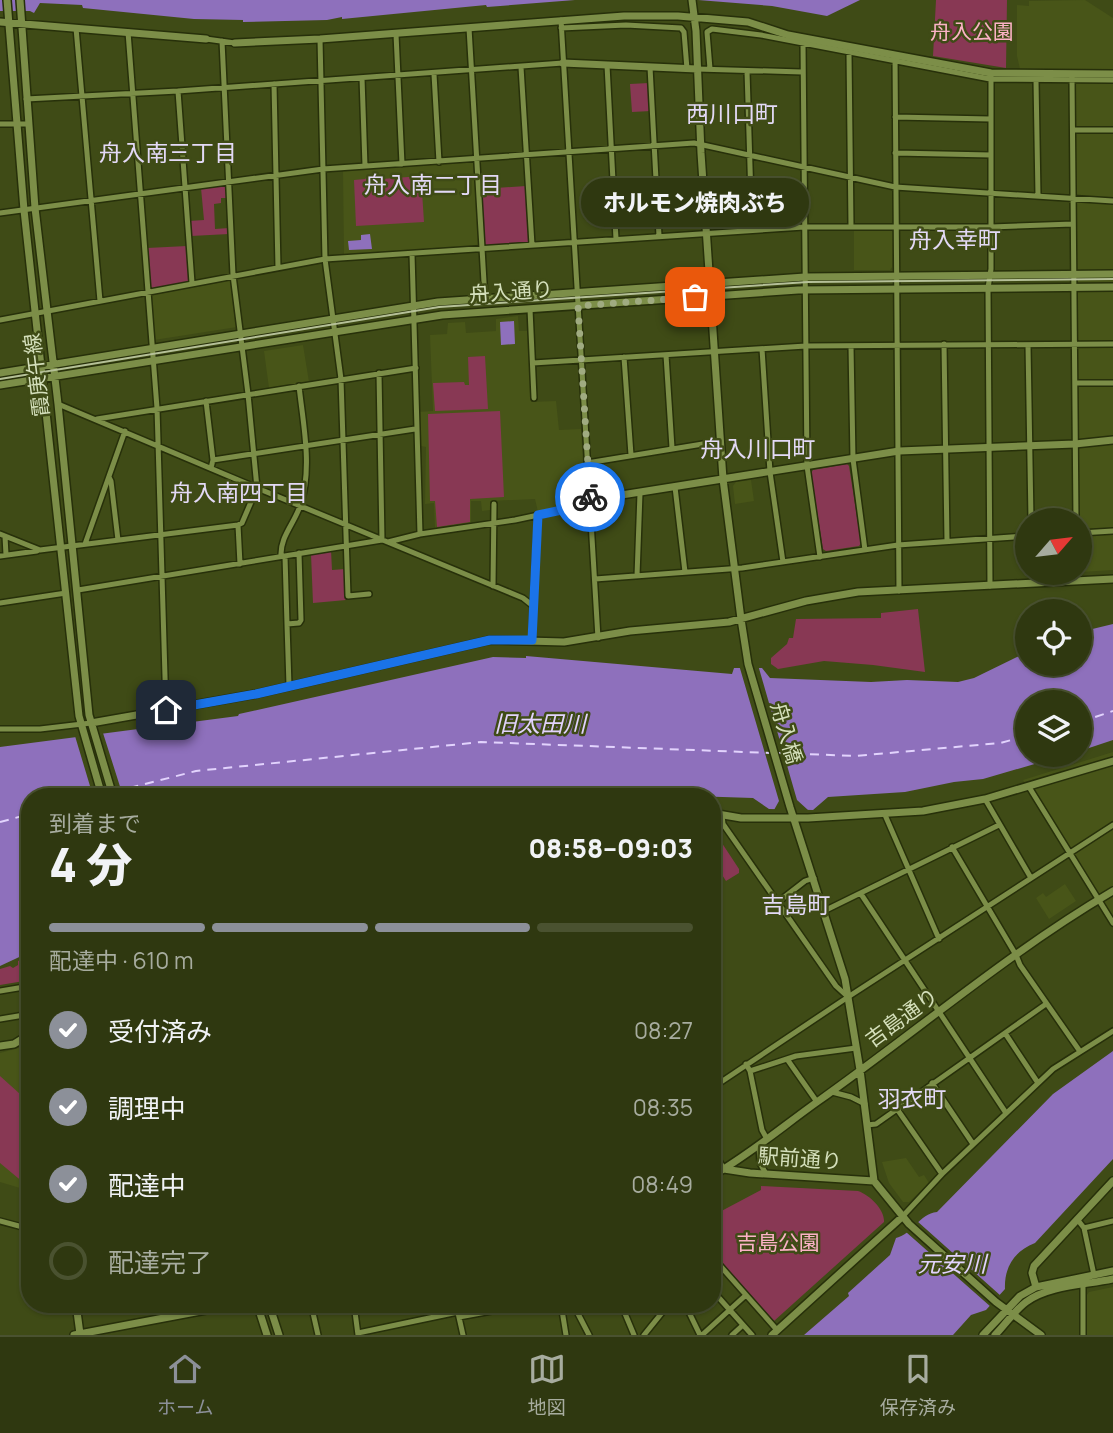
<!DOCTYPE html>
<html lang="ja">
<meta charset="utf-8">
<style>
:root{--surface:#2f3810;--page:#373f19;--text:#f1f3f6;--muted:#a7ac9f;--line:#4a5230;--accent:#8c9099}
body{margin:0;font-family:Manrope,"Noto Sans JP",sans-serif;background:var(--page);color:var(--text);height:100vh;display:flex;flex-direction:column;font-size:26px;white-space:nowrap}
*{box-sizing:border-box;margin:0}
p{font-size:23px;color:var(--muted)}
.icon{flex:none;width:38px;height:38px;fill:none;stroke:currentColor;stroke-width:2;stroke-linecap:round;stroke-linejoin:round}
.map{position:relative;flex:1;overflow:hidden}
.drawer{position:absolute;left:21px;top:788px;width:700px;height:525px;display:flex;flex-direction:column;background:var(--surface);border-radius:28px;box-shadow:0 2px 5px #0004,0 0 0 2px var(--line)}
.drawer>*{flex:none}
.needle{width:46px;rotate:62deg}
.fabs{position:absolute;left:1015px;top:508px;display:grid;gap:14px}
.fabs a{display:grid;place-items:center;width:77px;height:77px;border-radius:50%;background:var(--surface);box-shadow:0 2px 5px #0004,0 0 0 2px var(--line);font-size:35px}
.pin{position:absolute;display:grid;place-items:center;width:60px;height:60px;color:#fff;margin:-30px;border-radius:14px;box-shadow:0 4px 10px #0006}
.courier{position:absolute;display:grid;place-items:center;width:70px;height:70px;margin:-35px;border:5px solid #1a73e8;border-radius:50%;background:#fff;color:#222;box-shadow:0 2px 9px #0007}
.bubble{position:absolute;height:49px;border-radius:24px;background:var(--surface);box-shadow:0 2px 5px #0004,0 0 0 2px var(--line);font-size:23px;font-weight:800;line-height:49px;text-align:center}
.overview em{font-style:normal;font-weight:800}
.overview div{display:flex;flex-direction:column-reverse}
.overview{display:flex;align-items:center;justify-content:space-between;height:119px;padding:0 28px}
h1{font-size:46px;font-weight:800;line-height:52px}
.bar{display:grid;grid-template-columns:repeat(4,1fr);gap:10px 7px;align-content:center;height:84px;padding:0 28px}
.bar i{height:9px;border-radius:5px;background:var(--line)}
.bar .active{background:var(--accent)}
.bar p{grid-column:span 4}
ol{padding:0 28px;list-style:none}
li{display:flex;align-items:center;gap:21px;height:77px}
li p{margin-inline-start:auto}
li .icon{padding:7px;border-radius:50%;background:var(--accent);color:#fff;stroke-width:4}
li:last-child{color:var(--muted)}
li i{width:38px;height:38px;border:4px solid var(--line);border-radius:50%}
.dock{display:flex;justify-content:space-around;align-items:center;height:98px;border-top:2px solid var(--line);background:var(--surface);font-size:19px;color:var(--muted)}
.dock a{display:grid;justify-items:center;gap:4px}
.dock .active{color:var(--accent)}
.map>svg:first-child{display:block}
</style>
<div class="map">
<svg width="1113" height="1335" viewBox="0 0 1113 1335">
<rect width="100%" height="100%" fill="#3f4b16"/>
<path fill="#485518" d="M1085 0 1113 18V69H1020L1017 56V5L1029 6V1Z
M1072 77H1113V570L1081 572Z
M473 162 475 164 481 245 479 247 344 255 343 171Z
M730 177 732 210H737L738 228 719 230 716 227 713 178Z
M854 229H890L893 232 892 267 890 270H854Z
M230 278 237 327 154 340 149 295 152 293Z
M518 316 519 331H528L531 402 556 401 559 430 581 429 585 501 538 512 535 499 490 501V510L482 511 481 501H471V523L435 528 434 503 425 504 426 447 421 446 420 426 417 424V412L433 411 430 335 447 334 448 323 465 322 466 333 496 331V319Z
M303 345 309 382 269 388 264 351Z
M751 480 754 501 735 504 733 486 736 482Z
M1113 752V924L1023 780Z
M1065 884 1076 901 1049 919 1036 898 1043 893 1046 897Z
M30 1045V1191L0 1182V1053Z
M906 1158 919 1177 924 1175 929 1183 909 1202H903L889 1183 882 1162Z
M1113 1287V1335H1085L1087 1295 1089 1292Z"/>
<path fill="#883854" d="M936 0H1007L1006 68 933 56Z
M649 83 651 111 632 112 630 84Z
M370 175H377L382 179 421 176 424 222 356 226 354 180 365 179Z
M224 185 227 187V198H221V203L214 204 215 229 229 228V234L191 236 189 221 204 220 201 188Z
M526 186 530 240 527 243 487 246 484 244 481 189Z
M187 246 190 279 188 282 152 289 150 287 147 248Z
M485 356 488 409 435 411 433 383 464 382 465 385H469L468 357Z
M500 411 504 497 470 499V522L437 527 435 501H430L428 414Z
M847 464 849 466 861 543 859 546 826 551 823 549 811 473 813 470Z
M331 550 332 570 345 569 346 600 313 603 311 554Z
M918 609 925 672 873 665 824 661 778 669 771 664V658L787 644 789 638H793L796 619 881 618V613Z
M712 828 739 869V873L726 881 717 867 712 882Z
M30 955V980L0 985V969L10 966 13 968 18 965V961Z
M0 1076 30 1103V1188L0 1163Z
M761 1186 858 1191C870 1195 885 1210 884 1222L774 1321 717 1258 712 1259V1216L761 1190Z"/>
<path fill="#8e70bc" d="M0 0H575L487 7 486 5 342 19V17L327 20 243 22V20L194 19 83 8 82 5 40 3 34 13 30 11H0Z
M698 0H860L827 16 772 6Z
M370 234 372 249 349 250 348 241 361 240V235Z
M514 321 515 344 501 345 500 322Z
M1113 624V740L1080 751V702H1027V754H1069L983 779 954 782 905 792 828 797 813 810 769 809 753 798 446 788 416 790 393 796H30V952L0 966V747L238 716 239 714 493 657 526 658V656L732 674 734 668H762L770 678 871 682 907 680 958 682 974 678 1027 652V663H1080V632Z
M1113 1051V1159L1035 1243C1014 1251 1004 1268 1005 1289L986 1310 971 1315 953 1335H804L849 1296 848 1293 890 1255 896 1238C913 1234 919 1214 937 1212L1053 1094Z"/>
<path fill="#3f4b16" d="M739 665H758L797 800 808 810H774L779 801Z
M103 733 123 796H93L75 736Z
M917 1221 1001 1296 991 1307 906 1232Z"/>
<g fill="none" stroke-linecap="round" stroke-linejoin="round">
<path stroke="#e2d3fd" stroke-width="2" stroke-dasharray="9 7" stroke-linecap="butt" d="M1080 722 1113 711
M778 753 855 756 1000 743 1027 736
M114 792 196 771 481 742 772 753
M0 822 30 814"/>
<g stroke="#27300a" stroke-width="8">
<path id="minor" d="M561 20 598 638
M76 28 100 301
M469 28 485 299
M561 28 626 25 681 28 684 32 687 69
M128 32 157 408 166 710
M396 34 402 164
M206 39 235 43
M320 39 325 259 341 379 348 596 369 594
M222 41 233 275 248 394 257 488 242 523 238 525 240 564
M803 43 807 466 820 557
M849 53 851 226
M895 55 899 591
M607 65 616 239
M521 67 532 245
M650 67 659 236
M697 69 802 72
M710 69 707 32 712 29 761 35 990 79 1113 80
M747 71 752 230
M434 74 439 162
M362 78 365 166
M1072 78 1076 520
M1036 80 1038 196
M274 84 278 268
M178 91 192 283
M26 99 178 91 563 63
M895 117 990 119
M0 124H28
M1073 130H1113
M895 153 991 155
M0 213 323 169 694 143 895 187 1113 201
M412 254 420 534
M530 309 534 398
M0 320 325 259 804 227H991L1073 224
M944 344 947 541
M1028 345 1031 520
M851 346 853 459 865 550
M762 349 770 472 783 562
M666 355 672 448
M624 357 631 455
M533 363 806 346 1113 344
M1075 383H1113
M206 401 213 460 211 468
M58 404 257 488 523 598 533 606 532 640
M97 419 416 368
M213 460 415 429
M587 463 721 441
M109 477 111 481 118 540
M675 487 685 572
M1080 533 1113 531
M0 534 40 550 238 525
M5 536 6 555
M388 542 420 534 515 520 590 504
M85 544 125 431
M0 556 37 551
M281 556C280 537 294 524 300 506 313 469 303 423 299 386
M285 556 287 624
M637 576 640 493
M595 579 742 568 898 545 1027 536
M493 586 494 504
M990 586 988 288 991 269V73
M78 590 382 540 379 373
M0 603 66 593
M533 606 538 515
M289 686 287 624 299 623 301 620 299 553
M0 729H40L91 723
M1029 787 1113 923
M985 799 1031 878
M722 815 723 824 836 986 848 997
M885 815 939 939
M952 847 1016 955 1020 965 1079 1050
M861 894 1006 1113
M778 902 805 881 814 878
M824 911 999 825
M0 991 30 986
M0 1019 30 1014
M1005 1033 1038 1083
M787 1059 817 1102
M746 1064 750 1071 796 1056 856 1048
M750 1071 762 1130 767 1139
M932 1083 973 1144
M712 1088 848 997 1113 825
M832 1092 851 1097 865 1104
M897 1109 942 1174
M867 1125 876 1124 1046 1004
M759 1145 760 1163 766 1174
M712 1149 724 1169
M902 1217 942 1174 1053 1069 1113 1031
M1077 1219 1084 1228 1094 1275
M0 1221 30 1229
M1084 1228 1113 1221
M712 1262 716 1261 777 1330
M1083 1285V1335
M712 1290 752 1335
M311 1304 318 1335
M354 1304 358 1335
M456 1304 463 1335
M561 1304 566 1335
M573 1304 589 1335
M621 1304 634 1335
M685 1304 700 1335
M77 1307 96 1304
M459 1317 530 1304
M358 1333 458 1312
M644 1335 669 1304
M702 1335 746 1295
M732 1335 743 1325"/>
</g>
<g stroke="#27300a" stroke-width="10">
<path id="tertiary" d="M7 0 24 210 79 716 102 796
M20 0 35 208 58 404 89 715 113 796
M692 0 696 31 701 153 723 479 741 619 748 664 790 807 845 979 860 1070 874 1181 909 1224 996 1302 1041 1335
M0 22 206 39
M235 43 320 39 624 16H678L748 22 788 35 991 73 1113 74
M563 63 697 69
M0 373 438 302 805 277 1113 274
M0 385 442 315 798 290 1113 287
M590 500 899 451 1075 444 1113 440
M91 723 256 694 490 640 564 642 630 631 729 622 806 601 858 592 1113 579
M712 813 741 818H808L923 811 985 799 1113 761
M0 1046 14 1044 30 1034
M724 1169 750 1173 874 1181
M712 1176C749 1155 782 1127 817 1102 916 1032 1009 952 1113 891
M1036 1287 1032 1273 1034 1266 1113 1181
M76 1304 80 1334
M257 1304 267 1335
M269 1304 279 1335
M74 1335 238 1304
M772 1335 902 1217
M983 1335 1020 1296 1036 1287 1113 1271
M995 1335C1006 1324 1014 1311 1026 1302 1049 1285 1086 1285 1113 1279"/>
</g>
<use href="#minor" stroke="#7c8e48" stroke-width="5"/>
<use href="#tertiary" stroke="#7c8e48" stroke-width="7"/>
<path stroke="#b5c098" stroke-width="2" d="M0 379 439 307 808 282 1113 279"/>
</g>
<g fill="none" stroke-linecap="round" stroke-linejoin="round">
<path stroke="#a0ab81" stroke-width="7" stroke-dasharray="0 12.6" d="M590 497 578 306 695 297"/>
<path stroke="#1a73e8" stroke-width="9" d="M166 710 256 694 490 640H532L538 515 590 504V497"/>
</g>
<g text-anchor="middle" stroke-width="5" stroke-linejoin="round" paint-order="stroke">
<g font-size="21" fill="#fbb2c6" stroke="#3f4b16">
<text x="972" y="39">舟入公園</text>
<text x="778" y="1250">吉島公園</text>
</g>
<g font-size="21" fill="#d4dfbb" stroke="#3f4b16">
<text transform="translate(511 292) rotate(-4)" y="7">舟入通り</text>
<text transform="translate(37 375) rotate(-97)" y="7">霞庚午線</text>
<text transform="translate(786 733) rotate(74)" y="7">舟入橋</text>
<text transform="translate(902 1018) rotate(-36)" y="7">吉島通り</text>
<text transform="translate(800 1159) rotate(4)" y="7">駅前通り</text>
</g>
<g font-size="23" fill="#e3d9f6" stroke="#3f4b16">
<text x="732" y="122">西川口町</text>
<text x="168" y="161">舟入南三丁目</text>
<text x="433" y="193">舟入南二丁目</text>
<text x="955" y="248">舟入幸町</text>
<text x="758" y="457">舟入川口町</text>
<text x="239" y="501">舟入南四丁目</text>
<text x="796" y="913">吉島町</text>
<text x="912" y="1107">羽衣町</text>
</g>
<g font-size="23" font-style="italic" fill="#e2d3fd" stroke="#3f4b16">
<text x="540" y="732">旧太田川</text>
<text x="952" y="1272">元安川</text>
</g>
</g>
</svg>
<div class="fabs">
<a><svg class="needle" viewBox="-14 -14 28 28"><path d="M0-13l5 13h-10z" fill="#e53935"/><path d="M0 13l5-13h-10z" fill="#a7ac9f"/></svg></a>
<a><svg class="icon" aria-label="locate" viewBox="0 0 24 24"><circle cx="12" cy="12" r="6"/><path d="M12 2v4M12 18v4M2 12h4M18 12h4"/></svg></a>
<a><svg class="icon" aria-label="layers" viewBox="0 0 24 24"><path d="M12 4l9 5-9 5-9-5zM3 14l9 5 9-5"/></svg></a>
</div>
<div class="pin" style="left:695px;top:297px;background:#ea580c"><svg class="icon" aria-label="bag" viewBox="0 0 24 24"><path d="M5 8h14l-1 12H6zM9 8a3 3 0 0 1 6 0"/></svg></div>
<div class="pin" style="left:166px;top:710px;background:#1f2937"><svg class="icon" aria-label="home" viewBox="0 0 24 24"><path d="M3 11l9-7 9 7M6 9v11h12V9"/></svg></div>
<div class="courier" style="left:590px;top:497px"><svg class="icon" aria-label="bike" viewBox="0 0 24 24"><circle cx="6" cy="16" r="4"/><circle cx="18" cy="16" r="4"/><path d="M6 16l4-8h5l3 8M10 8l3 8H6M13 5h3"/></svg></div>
<div class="bubble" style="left:581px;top:178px;width:228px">ホルモン焼肉ぶち</div>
<section class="drawer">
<div class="overview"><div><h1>4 分</h1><p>到着まで</p></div><em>08:58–09:03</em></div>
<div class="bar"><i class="active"></i><i class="active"></i><i class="active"></i><i></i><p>配達中 · 610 m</p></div>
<ol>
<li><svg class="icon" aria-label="check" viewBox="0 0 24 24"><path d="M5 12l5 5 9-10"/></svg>受付済み<p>08:27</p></li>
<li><svg class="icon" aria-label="check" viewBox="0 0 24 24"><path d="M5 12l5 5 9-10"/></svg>調理中<p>08:35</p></li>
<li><svg class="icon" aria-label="check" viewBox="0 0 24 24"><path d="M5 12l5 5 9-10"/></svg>配達中<p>08:49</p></li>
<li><i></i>配達完了</li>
</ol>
</section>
</div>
<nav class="dock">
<a class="active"><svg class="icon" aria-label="home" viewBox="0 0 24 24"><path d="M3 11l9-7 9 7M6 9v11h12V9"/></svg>ホーム</a>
<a><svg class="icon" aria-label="map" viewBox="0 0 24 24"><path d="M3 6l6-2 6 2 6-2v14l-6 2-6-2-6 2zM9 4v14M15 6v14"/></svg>地図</a>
<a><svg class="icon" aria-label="saved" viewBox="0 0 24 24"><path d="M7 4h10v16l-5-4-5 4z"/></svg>保存済み</a>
</nav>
